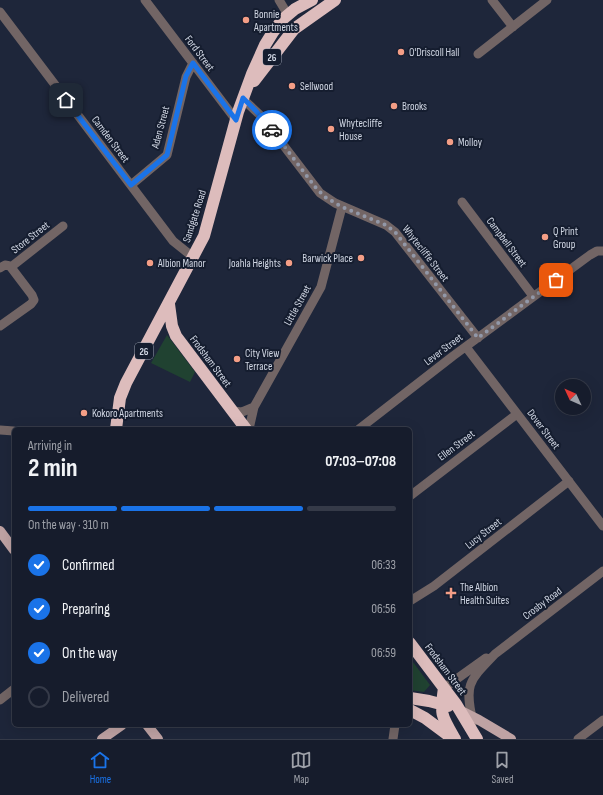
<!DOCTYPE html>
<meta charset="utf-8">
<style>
:root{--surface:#161c2c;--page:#232938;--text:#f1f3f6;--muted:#9ea1a9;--line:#353a48;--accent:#1a73e8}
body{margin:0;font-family:"Sofia Sans Condensed",sans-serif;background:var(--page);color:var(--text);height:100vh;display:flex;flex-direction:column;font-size:15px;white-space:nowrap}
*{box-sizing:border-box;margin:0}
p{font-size:13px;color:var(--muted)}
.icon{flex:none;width:22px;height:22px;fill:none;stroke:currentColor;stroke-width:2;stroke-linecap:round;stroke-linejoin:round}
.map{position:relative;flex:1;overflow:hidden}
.side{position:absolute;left:12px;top:427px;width:400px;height:300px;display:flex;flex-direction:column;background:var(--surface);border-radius:6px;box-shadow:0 4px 16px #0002,0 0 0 1px var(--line)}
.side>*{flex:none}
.needle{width:26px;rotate:314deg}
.tools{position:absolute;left:555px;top:379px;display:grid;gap:8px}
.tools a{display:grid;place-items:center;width:36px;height:36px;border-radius:50%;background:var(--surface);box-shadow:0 4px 16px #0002,0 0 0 1px var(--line);font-size:20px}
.pin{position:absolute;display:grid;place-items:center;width:34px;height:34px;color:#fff;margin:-17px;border-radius:8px;box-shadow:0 2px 6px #0006}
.courier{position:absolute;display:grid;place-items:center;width:40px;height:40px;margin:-20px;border:3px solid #1a73e8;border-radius:50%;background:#fff;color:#222;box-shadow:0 1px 5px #0007}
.headline em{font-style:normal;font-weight:700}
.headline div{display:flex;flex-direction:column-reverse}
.headline{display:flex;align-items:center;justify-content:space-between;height:68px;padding:0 16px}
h1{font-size:26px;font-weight:700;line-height:30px}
.bar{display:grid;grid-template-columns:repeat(4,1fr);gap:6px 4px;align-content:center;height:48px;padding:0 16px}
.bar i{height:5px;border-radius:3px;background:var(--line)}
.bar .on{background:var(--accent)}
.bar p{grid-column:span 4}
ol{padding:0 16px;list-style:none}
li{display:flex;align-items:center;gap:12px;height:44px}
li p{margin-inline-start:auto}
li .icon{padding:4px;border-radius:50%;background:var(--accent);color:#fff;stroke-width:4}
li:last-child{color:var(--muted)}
li i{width:22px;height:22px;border:2px solid var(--line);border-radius:50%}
.tabs{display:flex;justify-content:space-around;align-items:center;height:56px;border-top:1px solid var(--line);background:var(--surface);font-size:11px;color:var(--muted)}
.tabs a{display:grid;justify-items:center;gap:2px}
.tabs .on{color:var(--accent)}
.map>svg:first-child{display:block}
</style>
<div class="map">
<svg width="603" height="739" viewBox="0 0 603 739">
<rect width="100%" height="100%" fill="#1e263a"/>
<path fill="#204231" d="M167 335 195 372 190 382 151 363Z
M410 658 430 685 424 692 410 690Z"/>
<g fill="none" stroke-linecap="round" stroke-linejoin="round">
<path stroke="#726565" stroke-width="9" d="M145 0 236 120
M279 0 288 15
M492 0 513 27
M0 12 173 241 193 257
M478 54 547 0
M243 99 261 116 320 193 335 203 386 225 395 232 478 338
M131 185 167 155 186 77 193 63
M462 202 533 296
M11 267 63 226
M0 268 5 265 10 266 32 295 34 300 31 304 0 326
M466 347 603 526
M233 411 242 412 254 407
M249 429 254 407 321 287 342 207
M359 429 453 356 590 255 597 251H603
M0 430 14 431
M410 496 517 414
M410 601 434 586 569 481
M444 688 486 658
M0 700 14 689
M473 722C464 684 469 681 495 654L603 571
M393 739 395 725
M578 739 603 720"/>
<path stroke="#bfa3a4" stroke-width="10" d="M0 531 14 550
M461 711 479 720 511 739
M147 725 158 739
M102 739 122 725"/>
<path stroke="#ddbcbc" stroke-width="12" d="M254 81 294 29 335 0
M169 304 172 326 176 336 246 429
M116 429 120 398 126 383 204 236 238 112 252 74 265 45 273 32 283 19 295 9 312 0
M410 643 456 704 477 739
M444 688C440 715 441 715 455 739
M410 698 429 701 448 706
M410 710 425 718 448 735"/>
</g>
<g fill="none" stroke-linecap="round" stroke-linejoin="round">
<path stroke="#9298a8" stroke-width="4" stroke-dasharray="0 7.2" d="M272 130 316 188 325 197 342 207 386 225 395 232 478 338 556 280"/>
<path stroke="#1a73e8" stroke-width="5" d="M66 100 131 185 167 155 186 76 193 63 236 120 243 98 256 111 272 130"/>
</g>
<g fill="#f49e86" stroke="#151d2f" stroke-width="1.5">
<circle cx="246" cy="20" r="4"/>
<circle cx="401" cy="52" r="4"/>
<circle cx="292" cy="86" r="4"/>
<circle cx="394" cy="106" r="4"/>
<circle cx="331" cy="129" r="4"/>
<circle cx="450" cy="142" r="4"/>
<circle cx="545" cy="237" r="4"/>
<circle cx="361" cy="258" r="4"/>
<circle cx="150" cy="263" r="4"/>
<circle cx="289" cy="263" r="4"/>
<circle cx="237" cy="359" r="4"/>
<circle cx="84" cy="413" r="4"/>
<path d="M449 587h4v4h4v4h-4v4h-4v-4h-4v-4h4z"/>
</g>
<g text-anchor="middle" stroke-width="4" stroke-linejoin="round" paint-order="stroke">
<g fill="#151d2f" stroke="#989ead" stroke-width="1">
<rect x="263" y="49" width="18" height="16" rx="3"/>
<rect x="135" y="343" width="18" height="16" rx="3"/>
</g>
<g font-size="10" font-weight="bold" fill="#d0d6e3">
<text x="272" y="61">26</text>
<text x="144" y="355">26</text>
</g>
<g font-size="11" fill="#d0d6e3" stroke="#151d2f" text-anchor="start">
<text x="254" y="18">Bonnie<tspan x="254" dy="13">Apartments</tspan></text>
<text x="409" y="56">O'Driscoll Hall</text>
<text x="300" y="90">Sellwood</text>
<text x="402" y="110">Brooks</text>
<text x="339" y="127">Whytecliffe<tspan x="339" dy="13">House</tspan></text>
<text x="458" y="146">Molloy</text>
<text x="553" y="235">Q Print<tspan x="553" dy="13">Group</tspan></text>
<text x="353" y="262" text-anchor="end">Barwick Place</text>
<text x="158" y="267">Albion Manor</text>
<text x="281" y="267" text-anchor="end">Joahla Heights</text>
<text x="245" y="357">City View<tspan x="245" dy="13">Terrace</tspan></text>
<text x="92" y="417">Kokoro Apartments</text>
<text x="460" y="591">The Albion<tspan x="460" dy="13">Health Suites</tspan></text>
</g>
<g font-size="11" fill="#d0d6e3" stroke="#151d2f">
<text transform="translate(200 53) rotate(53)" y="4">Ford Street</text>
<text transform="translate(160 127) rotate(-75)" y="4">Aden Street</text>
<text transform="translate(111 139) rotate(53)" y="4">Camden Street</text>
<text transform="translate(194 216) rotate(-72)" y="4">Sandgate Road</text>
<text transform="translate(30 237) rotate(-38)" y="4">Store Street</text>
<text transform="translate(507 242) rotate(53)" y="4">Campbell Street</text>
<text transform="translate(426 253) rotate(52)" y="4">Whytecliffe Street</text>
<text transform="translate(297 305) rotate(-61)" y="4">Little Street</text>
<text transform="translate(443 349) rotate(-37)" y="4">Lever Street</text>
<text transform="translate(211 361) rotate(53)" y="4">Frodsham Street</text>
<text transform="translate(544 429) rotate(53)" y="4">Dover Street</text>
<text transform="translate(456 445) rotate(-37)" y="4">Ellen Street</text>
<text transform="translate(483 533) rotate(-38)" y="4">Lucy Street</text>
<text transform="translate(542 603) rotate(-37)" y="4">Crosby Road</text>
<text transform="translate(446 669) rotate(53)" y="4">Frodsham Street</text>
</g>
</g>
</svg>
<div class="tools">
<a><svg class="needle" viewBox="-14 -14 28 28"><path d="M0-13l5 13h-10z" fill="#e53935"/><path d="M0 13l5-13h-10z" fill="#9ea1a9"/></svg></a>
</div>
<div class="pin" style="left:556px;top:280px;background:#ea580c"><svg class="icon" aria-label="bag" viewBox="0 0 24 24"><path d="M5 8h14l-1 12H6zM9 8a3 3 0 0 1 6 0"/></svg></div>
<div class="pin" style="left:66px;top:100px;background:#1f2937"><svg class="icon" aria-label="home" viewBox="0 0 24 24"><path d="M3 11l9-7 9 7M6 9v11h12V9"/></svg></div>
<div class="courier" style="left:272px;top:130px"><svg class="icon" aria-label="car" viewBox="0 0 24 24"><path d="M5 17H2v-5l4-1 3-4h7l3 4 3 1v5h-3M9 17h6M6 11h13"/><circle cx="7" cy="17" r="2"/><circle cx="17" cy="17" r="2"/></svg></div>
<section class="side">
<div class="headline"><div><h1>2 min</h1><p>Arriving in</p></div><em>07:03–07:08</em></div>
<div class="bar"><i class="on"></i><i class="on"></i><i class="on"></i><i></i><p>On the way · 310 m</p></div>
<ol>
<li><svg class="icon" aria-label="check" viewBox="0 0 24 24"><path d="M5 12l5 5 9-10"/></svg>Confirmed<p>06:33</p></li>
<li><svg class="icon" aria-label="check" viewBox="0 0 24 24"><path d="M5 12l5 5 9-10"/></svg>Preparing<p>06:56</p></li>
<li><svg class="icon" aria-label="check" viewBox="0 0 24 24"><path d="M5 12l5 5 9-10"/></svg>On the way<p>06:59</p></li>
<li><i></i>Delivered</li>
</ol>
</section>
</div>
<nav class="tabs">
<a class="on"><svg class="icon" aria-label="home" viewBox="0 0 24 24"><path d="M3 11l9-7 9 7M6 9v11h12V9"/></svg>Home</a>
<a><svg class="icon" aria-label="map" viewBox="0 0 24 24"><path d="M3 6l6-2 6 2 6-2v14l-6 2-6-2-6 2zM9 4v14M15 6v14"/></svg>Map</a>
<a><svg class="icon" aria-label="saved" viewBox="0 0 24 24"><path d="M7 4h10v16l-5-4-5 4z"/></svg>Saved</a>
</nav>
